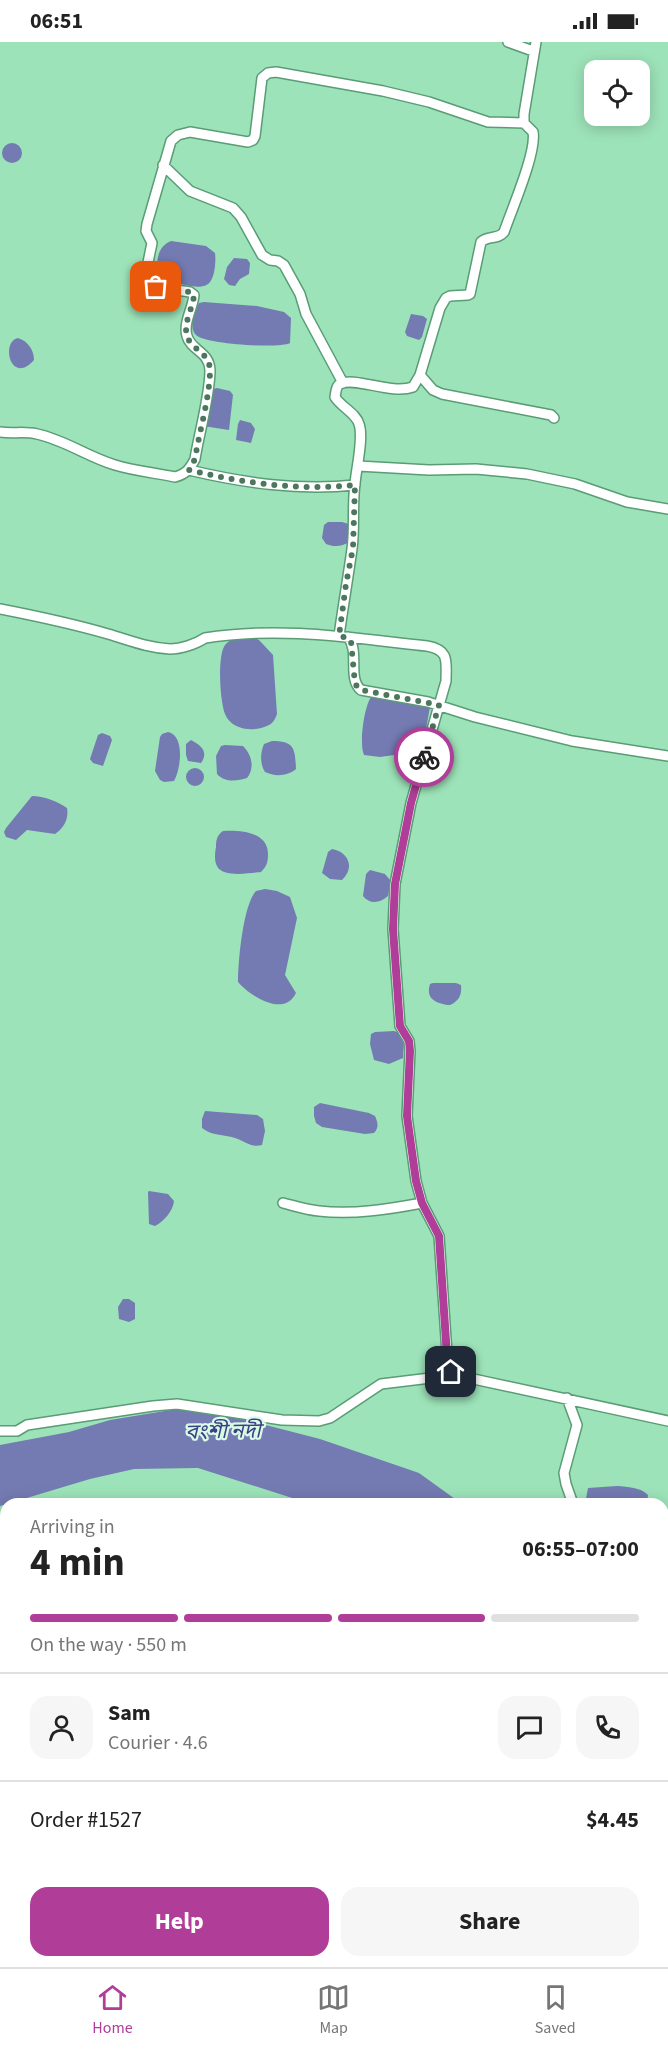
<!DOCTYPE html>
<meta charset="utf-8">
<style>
:root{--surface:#fff;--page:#f6f6f6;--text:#222;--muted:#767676;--line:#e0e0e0;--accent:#b03d98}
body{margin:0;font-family:"Source Sans 3","Noto Sans Bengali",sans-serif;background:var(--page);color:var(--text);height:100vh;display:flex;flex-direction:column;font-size:22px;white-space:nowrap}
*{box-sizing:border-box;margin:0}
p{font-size:20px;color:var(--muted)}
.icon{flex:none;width:33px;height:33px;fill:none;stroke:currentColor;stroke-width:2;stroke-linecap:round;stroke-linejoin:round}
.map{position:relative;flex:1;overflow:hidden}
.details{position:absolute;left:0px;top:1456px;width:669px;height:470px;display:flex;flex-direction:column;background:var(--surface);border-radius:18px 18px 0 0;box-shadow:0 3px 15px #0003}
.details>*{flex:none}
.buttons{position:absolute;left:584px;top:18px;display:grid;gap:12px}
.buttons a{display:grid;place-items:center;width:66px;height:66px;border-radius:12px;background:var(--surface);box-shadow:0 3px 15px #0003;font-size:30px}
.pin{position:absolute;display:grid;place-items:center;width:51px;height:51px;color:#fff;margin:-26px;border-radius:12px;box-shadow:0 3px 9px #0006}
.courier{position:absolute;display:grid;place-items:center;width:60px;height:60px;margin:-30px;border:4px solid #b03d98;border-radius:50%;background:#fff;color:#222;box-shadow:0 2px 8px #0007}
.overview em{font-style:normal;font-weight:700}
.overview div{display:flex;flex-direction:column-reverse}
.overview{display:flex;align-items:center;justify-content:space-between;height:102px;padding:0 30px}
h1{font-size:39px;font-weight:700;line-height:45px}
.bar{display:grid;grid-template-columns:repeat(4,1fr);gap:9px 6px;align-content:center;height:72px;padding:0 30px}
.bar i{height:8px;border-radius:4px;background:var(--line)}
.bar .selected{background:var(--accent)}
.bar p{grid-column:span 4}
.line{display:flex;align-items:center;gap:15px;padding:0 30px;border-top:2px solid var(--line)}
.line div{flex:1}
.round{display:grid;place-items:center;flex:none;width:63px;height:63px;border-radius:18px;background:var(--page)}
.action{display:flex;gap:12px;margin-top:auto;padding:12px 30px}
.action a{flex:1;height:69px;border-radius:18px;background:var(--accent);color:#fff;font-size:24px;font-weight:700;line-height:69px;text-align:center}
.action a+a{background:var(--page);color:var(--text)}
.status{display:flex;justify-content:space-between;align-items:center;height:42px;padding:0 30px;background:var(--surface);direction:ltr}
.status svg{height:16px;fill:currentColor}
.tabs{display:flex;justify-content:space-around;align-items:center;height:84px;border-top:2px solid var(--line);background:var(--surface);font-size:16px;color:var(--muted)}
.tabs a{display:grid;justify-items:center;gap:3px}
.tabs .selected{color:var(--accent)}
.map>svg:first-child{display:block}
</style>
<div class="status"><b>06:51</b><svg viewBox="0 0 49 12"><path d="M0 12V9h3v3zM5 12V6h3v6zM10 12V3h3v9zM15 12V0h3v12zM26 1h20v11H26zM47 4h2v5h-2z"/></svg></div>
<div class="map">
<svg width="668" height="1925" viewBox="0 0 668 1925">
<rect width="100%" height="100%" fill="#9de3b9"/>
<path fill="#737bb2" d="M2 111a10 10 0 1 1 20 0a10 10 0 1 1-20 0Z
M171 199 206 204 215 211C216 219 215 234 210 240 201 252 168 238 159 232 155 219 158 204 171 199Z
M234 216 247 217 250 221 249 232 240 237 235 244 229 243 224 237 227 225Z
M204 260 257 264 284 270 291 276 290 301C279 307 204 302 196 293 188 285 195 269 199 261Z
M411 272 423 274 427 277 422 295 419 298 407 294 405 290Z
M18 296C28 299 34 308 34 318 11 344 0 300 18 296Z
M217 346 230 349 233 353 229 388 203 384 213 347Z
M240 378 251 381 255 387 251 401 236 398 238 382Z
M328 480H342L349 482V500C342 505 333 505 326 502L322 496 324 483Z
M251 594 259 598 273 613 277 672C274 681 271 683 261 686 249 689 231 687 225 672 220 660 217 614 225 603 230 596 242 595 251 594Z
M371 655 412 659 430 665 422 709 380 715 364 713C359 702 364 665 371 655Z
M168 690C185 693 181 727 174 739L164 740 160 738 155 729 160 695 162 692Z
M102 691 110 694 112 698 103 724 93 721 90 717 98 693Z
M191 698C201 703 209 710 201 721L188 719 186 713V702Z
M272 699C295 699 295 707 296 727 288 734 275 735 265 730 260 722 260 711 264 702Z
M225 703 243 704C252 713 255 726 247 736 237 739 225 741 217 732L216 714 221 704Z
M186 735a9 9 0 1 1 18 0a9 9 0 1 1-18 0Z
M32 754C44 754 57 759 67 766 69 777 64 786 55 792L27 788 16 798 6 795 4 790 6 786Z
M223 789C241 788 268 790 268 812 268 820 267 824 261 830 251 831 222 836 217 824 214 819 215 810 216 805 216 798 217 793 223 789Z
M332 807C349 810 355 826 342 838L330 837 322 831 328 810Z
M370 828 385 832 391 839 388 854C380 861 370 863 363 854L366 832Z
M265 847 277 849 290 855 297 876 285 933 296 951C284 976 250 954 238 940 238 920 243 863 256 849Z
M433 941H456L461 943C462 953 459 959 450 963 437 962 425 957 430 942Z
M394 989 400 991 404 999 403 1016 389 1022 374 1018 370 1002 371 992 375 990Z
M320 1061 369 1071 375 1074C378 1081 379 1085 374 1091L365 1092 322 1085 316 1081 314 1074V1065Z
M205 1069 257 1073 263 1077 265 1089 262 1103C251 1106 245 1099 235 1096 223 1092 212 1094 202 1086V1077Z
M149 1149 168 1152 174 1159C173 1169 164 1179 155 1184L149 1182 148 1150Z
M123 1257H129L135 1261V1277L129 1280 119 1277 118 1265Z
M177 1367 231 1374 320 1397 419 1431 462 1462H311L198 1426 134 1427 90 1437 0 1464V1403L69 1390 110 1378Z
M617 1444C628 1445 640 1445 648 1453L647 1462H585L588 1446Z
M0 1663 6 1664V1701H0Z"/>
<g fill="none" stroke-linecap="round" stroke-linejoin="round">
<g stroke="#599c75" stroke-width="12">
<path id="minor" d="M508 0 533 9
M163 123 190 149 233 166 241 175 262 213 270 218 278 219 284 223 300 252 306 272 343 341
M420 333 433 348 442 352 551 373 554 376
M0 390C13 392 24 389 37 392 65 398 88 415 115 423 135 429 156 431 175 435 186 432 190 427 195 417 199 391 210 354 210 328 209 309 191 309 187 294 183 281 193 266 194 253L190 250 156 245 145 235 152 201 146 189 147 182 171 99 178 93 190 90 248 100 253 98 255 94 262 36 268 31 276 30 383 49 429 60 488 80 524 81
M358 424 429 428 476 427 527 432 575 442 627 460 668 467
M189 428C244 441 299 449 355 443
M0 567C36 574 73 582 108 592 129 598 148 606 170 607 181 607 196 602 205 596 280 584 352 596 427 604 450 608 446 620 446 639L411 761 395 842 393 887 400 984 409 999 410 1009 407 1074 416 1139 422 1161 439 1194 448 1326 455 1333 668 1379
M339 594C343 565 348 536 352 507 355 486 352 463 355 442 356 427 364 396 359 382 356 371 341 365 335 355 336 350 336 344 340 342 354 334 391 353 413 345L420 333 440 266 446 256 450 254 468 253 470 252 481 200C488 193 498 198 504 190 511 169 537 110 533 90L524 81V72L536 0
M348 595C360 610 347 636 361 648L428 660 475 675 572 699 668 714
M283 1161C295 1164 307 1168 319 1169 353 1173 390 1167 422 1161
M567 1356 577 1383 564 1431 566 1442 573 1462
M0 1389H17L27 1383 153 1364 177 1362 282 1378 319 1379 330 1376 381 1342 455 1333
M0 1529 6 1527
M477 1920 478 1925
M557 1920 558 1925
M308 1925 309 1920"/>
</g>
<use href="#minor" stroke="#fff" stroke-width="9"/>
</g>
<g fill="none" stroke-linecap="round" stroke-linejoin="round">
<path stroke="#4c775e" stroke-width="6" stroke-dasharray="0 10.8" d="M156 245 190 250 194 253C193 266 183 281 187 294 191 308 209 309 210 328 210 354 199 391 195 417L189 428C244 441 299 449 355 443L353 506 346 542 339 594 348 596 351 599 355 642 361 648 439 663 424 715"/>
<path stroke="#b03d98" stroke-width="8" d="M424 715 411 761 395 842 393 887 400 984 409 999 410 1009 407 1074 416 1139 422 1161 439 1194 447 1314 448 1326 451 1330"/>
</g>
<g text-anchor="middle" stroke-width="4.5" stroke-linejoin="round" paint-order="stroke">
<g font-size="21" font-style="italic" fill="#3b4085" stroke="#d9fbe5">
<text transform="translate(223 1389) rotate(-1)" y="7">বংশী নদী</text>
</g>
</g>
</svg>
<div class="buttons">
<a><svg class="icon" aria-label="locate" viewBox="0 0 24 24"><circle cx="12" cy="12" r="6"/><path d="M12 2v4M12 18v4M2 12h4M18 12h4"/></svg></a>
</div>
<div class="pin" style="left:156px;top:245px;background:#ea580c"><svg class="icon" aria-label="bag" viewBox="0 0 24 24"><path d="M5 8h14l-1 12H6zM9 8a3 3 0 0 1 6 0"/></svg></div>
<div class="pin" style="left:451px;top:1330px;background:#1f2937"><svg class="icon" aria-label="home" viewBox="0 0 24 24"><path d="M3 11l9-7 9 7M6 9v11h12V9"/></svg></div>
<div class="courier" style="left:424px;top:715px"><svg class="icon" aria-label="bike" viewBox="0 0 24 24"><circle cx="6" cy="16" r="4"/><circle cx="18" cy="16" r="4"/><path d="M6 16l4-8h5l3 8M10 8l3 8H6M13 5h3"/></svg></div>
<section class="details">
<div class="overview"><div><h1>4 min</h1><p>Arriving in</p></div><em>06:55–07:00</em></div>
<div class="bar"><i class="selected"></i><i class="selected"></i><i class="selected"></i><i></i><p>On the way · 550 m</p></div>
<div class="line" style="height:108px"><a class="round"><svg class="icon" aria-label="person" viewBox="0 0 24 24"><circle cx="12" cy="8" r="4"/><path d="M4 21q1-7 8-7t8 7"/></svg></a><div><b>Sam</b><p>Courier · 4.6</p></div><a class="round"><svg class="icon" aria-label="chat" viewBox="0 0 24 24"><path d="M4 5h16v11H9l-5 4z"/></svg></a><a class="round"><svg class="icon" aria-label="phone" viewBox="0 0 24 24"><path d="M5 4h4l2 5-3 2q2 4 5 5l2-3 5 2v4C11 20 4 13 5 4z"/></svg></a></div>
<div class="line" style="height:78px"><div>Order #1527</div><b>$4.45</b></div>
<div class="action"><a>Help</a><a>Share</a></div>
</section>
</div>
<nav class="tabs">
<a class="selected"><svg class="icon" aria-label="home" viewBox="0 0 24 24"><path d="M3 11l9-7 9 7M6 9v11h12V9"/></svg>Home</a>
<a><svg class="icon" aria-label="map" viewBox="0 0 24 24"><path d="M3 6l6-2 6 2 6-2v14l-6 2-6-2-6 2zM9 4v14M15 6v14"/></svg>Map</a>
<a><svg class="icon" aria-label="saved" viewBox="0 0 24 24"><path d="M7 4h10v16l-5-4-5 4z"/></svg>Saved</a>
</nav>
